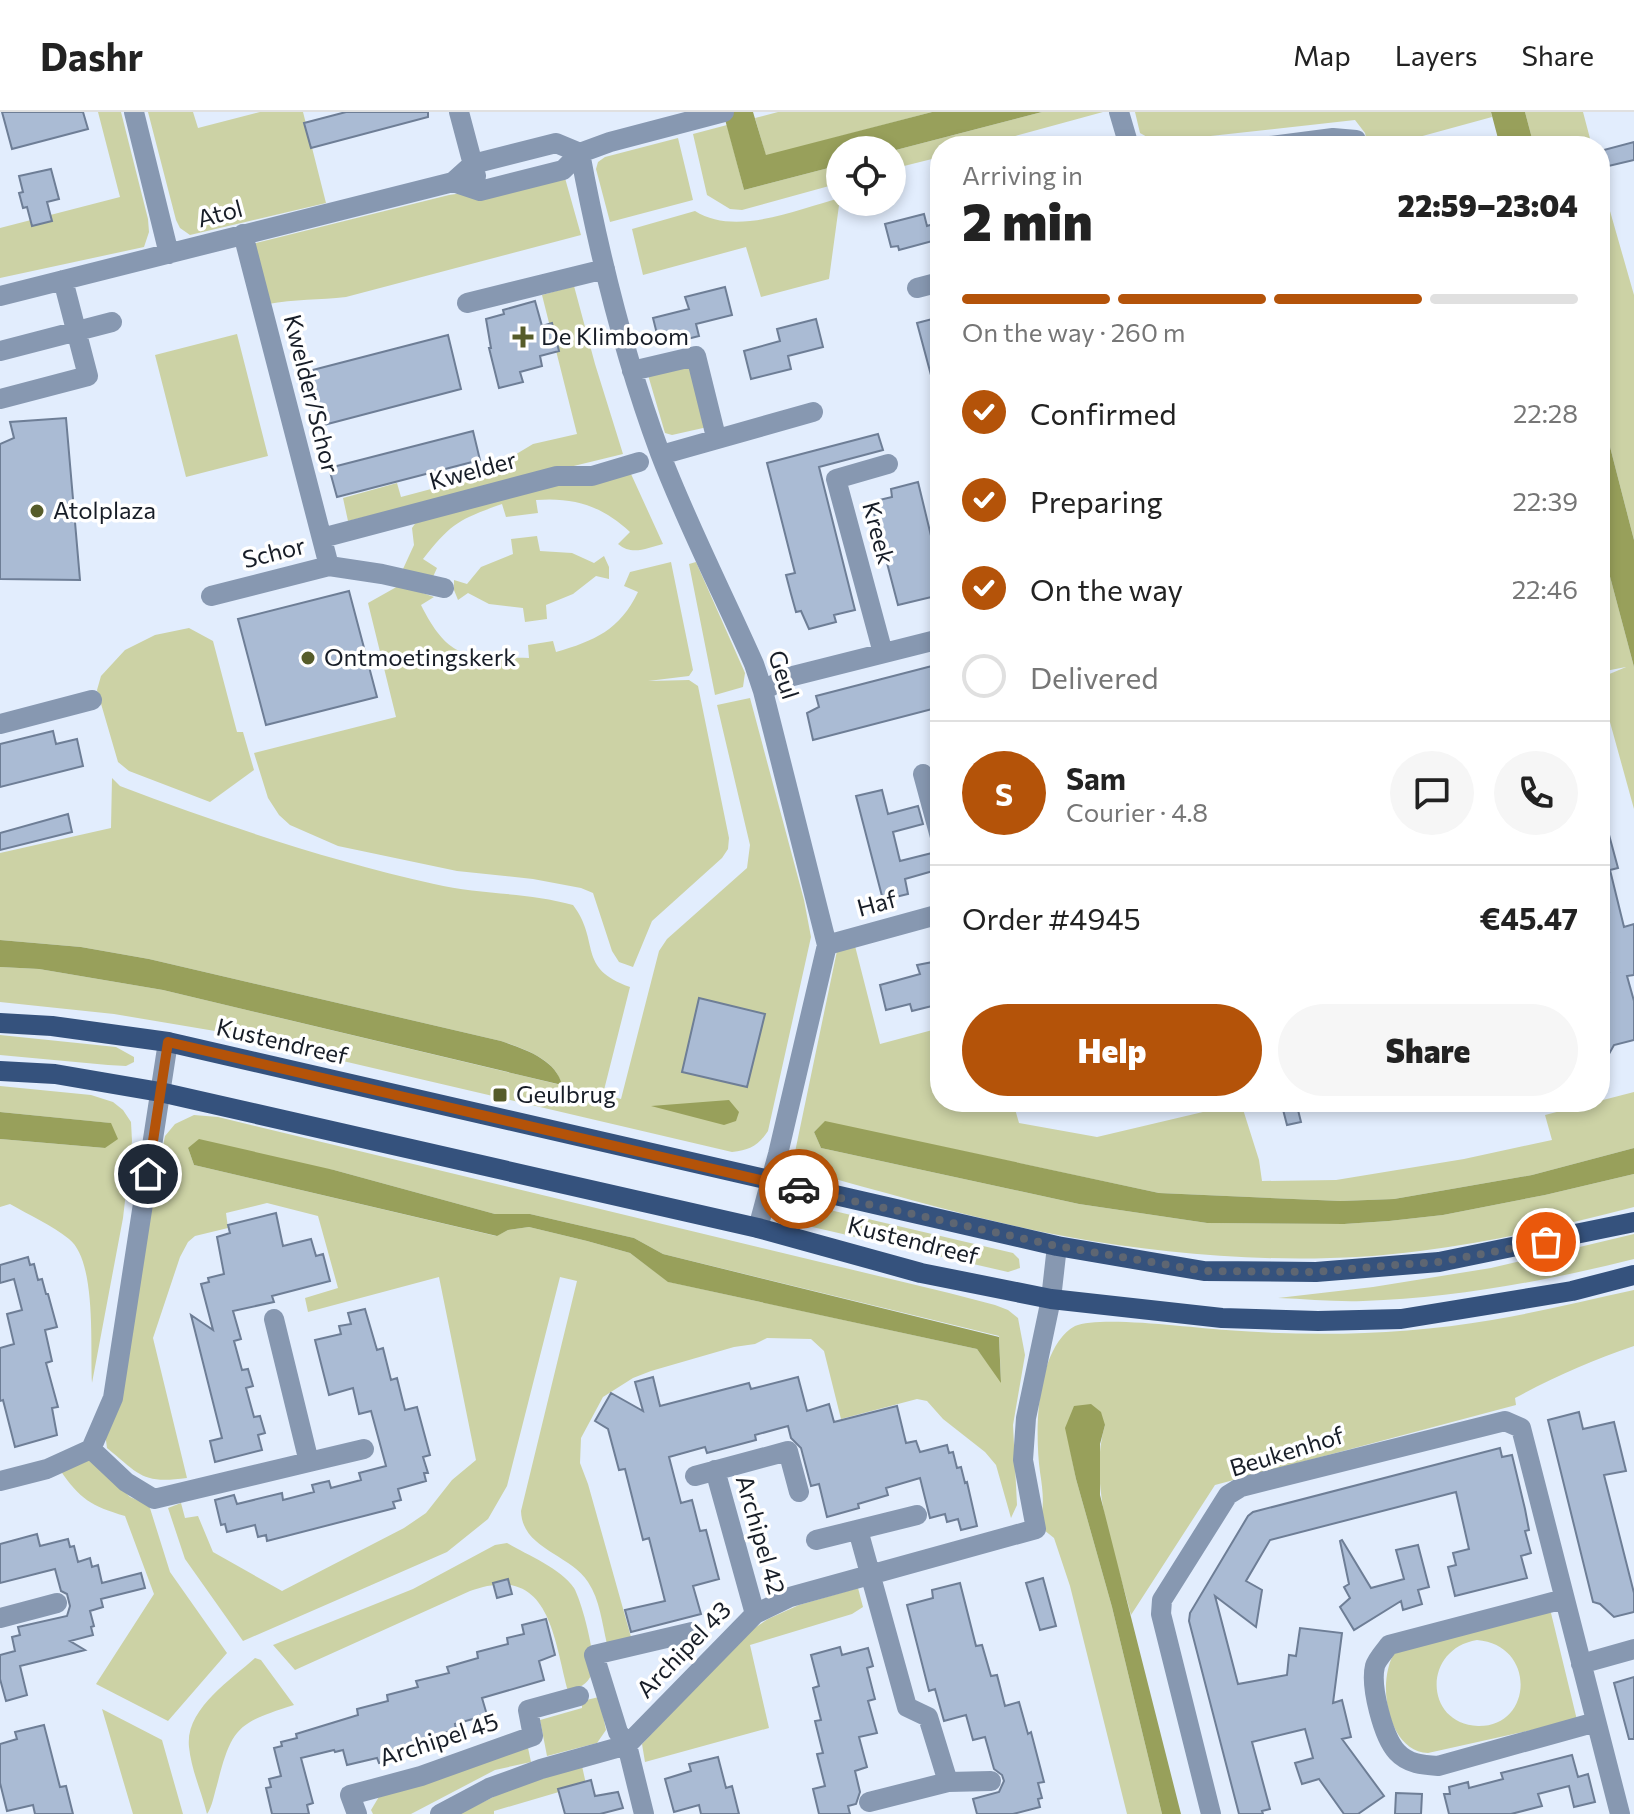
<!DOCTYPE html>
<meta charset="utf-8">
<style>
:root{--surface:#fff;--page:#f6f6f6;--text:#222;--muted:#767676;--line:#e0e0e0;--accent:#b45309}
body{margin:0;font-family:Commissioner,sans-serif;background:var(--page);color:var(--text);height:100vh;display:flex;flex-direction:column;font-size:30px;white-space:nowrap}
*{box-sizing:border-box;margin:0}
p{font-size:26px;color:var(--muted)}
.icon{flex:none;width:44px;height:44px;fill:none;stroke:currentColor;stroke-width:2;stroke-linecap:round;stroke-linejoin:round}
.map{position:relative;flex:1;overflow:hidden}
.sheet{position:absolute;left:930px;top:24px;width:680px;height:976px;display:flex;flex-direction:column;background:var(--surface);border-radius:32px;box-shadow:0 4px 12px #0003}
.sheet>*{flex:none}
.buttons{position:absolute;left:826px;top:24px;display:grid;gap:16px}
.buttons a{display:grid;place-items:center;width:80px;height:80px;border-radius:50%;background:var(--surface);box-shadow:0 4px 12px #0003;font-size:40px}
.pin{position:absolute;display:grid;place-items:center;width:68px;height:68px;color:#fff;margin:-34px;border:4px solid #fff;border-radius:50%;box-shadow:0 2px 8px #0007}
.courier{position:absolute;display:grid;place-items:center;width:80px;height:80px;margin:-40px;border:6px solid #b45309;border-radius:50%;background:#fff;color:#222;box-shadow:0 2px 10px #0007}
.headline em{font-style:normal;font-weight:800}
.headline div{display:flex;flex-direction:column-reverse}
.headline{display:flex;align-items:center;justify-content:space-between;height:136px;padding:0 32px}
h1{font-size:52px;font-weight:800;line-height:60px}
.bar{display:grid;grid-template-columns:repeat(4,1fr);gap:12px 8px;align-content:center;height:96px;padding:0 32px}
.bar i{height:10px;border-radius:6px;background:var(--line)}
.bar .active{background:var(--accent)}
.bar p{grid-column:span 4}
.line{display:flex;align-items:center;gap:20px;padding:0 32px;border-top:2px solid var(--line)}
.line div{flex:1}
.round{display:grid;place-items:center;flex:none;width:84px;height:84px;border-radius:42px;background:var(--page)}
ol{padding:0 32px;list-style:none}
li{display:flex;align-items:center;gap:24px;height:88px}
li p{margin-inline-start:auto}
li .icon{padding:8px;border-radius:50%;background:var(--accent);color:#fff;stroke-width:4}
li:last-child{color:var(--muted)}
li i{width:44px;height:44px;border:4px solid var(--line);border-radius:50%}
.action{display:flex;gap:16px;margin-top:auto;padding:16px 32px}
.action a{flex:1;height:92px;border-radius:48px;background:var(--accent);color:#fff;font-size:32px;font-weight:800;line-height:92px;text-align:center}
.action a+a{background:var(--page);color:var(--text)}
header{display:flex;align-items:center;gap:48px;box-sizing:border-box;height:112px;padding:0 40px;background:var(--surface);border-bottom:2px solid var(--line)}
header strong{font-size:38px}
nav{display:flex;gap:44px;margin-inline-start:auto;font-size:28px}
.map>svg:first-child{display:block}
</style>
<header>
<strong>Dashr</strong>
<nav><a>Map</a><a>Layers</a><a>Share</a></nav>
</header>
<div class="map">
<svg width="1634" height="1702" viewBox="0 0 1634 1702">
<rect width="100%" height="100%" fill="#e2edfd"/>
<path fill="#ccd2a5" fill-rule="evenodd" d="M98 0H121L148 107 149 120 144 135 0 166V116L120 85Z
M148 0H193L198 16 260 0H303L326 91 190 123 180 116 176 108Z
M778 0H932L766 44 755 6Z
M1042 0H1103L979 34H940V45L892 57V39Z
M1135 0H1491L1492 5 1386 34H1368L1365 21 1355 8 1156 30 1140 21Z
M1525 0H1583L1592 34H1534Z
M727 13 744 78 840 53V71L742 98 730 97 707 83 693 22Z
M678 26 693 88 610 110 596 57 598 50 605 45Z
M1600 64 1634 183V428L1600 296Z
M565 66 581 123 346 185C320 188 294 187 268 192L252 132 449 83Z
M840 86 829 167 761 185 746 135 643 163 632 117 695 99C736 125 798 97 840 86Z
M574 174 595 252 623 342 348 409 343 386 397 371 401 385 480 364 533 332 577 322 542 183Z
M237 222 268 344 186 365 155 243Z
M688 248 712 314 672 323 665 321 648 263Z
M631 362 663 432C647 436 632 444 618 432L630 420C602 394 574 385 536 388L538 401 506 405 502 392C460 407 451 411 423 447L437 456 432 467 403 457 414 433 412 416 417 409 560 371Z
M537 424 540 439 572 441 594 451 604 444 609 455V467L596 464 573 482 546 493 547 507 525 510 523 496 489 492 468 481 458 488 454 478V468L467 472 481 455 513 442 511 427Z
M1600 427 1634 555V697L1608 603 1600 604V566L1626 555 1600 560Z
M671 450 693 558 689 564 648 569 689 568 698 574 729 726 728 737 722 746 652 809 633 855 619 850 612 839 593 781 581 776 533 767 457 759 338 734 290 713 279 703 268 686 254 641 396 605 368 491 400 473 434 485 421 493C450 551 470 545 529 546L528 533 553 529 556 540C594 529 620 518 638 480L624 474 630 460Z
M696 450 745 561 743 575 715 583 689 452Z
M189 516 213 529 237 620H243L254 658 210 690 129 659 118 650 97 578 101 564 125 538 155 523Z
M750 586 804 788 811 825 768 1019C758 1034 750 1038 732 1040L215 919 114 902 0 890V855L39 857 163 878 561 973C558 948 522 936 501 929L149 847 81 835 0 828V741L111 716 112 666 120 674C223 713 327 748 434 772 480 783 528 780 573 793 601 830 576 856 630 875L603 982 621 987 659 839 667 827 747 756 750 733 717 593Z
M854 830 880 932 940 916V990H1013L1019 1011 1097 1025 1241 991 1259 1048 1262 1069 1336 1068 1464 1047 1552 1028 1545 1003 1634 980V1036L1532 1063 1394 1087 1341 1089 1159 1081 825 1010 814 1020 821 1036 1079 1092 1207 1111 1344 1112 1389 1109 1443 1103 1545 1083 1634 1062V1095C1563 1113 1493 1130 1420 1139 1308 1154 1179 1145 1069 1125 981 1109 895 1083 809 1060L800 1052 795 1040 838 834Z
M0 923 116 935 134 945V950L126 954 108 953 0 943Z
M0 974 91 983 113 990 123 998 131 1010 132 1029 123 1106 92 1271C90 1236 97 1149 69 1127 52 1113 29 1103 10 1092L0 1095V1027L105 1036 110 1011 0 1000Z
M194 1003 218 1005 949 1181 995 1193 1008 1198 1018 1206 1025 1243 1013 1313 1017 1393 1011 1406 996 1353 985 1340 943 1307 927 1289 917 1287 841 1307 824 1239 811 1227 767 1226 755 1232 734 1235 651 1259 633 1266 603 1285 581 1326 580 1351 588 1372 631 1525 607 1532C602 1511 600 1488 588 1470 570 1442 522 1437 521 1399L577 1169 560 1165 507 1374 488 1407 447 1440 243 1529 185 1447 168 1396 181 1391 185 1406 198 1404 213 1440 282 1479 404 1416 426 1401 452 1368 476 1348 439 1165 308 1200 305 1186 338 1176 318 1104 267 1091 226 1101 228 1116 195 1124 188 1130 180 1145 153 1226 187 1366C142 1372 140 1363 107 1336L105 1321 165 1024 175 1012ZM188 1036 334 1058 495 1102H530L634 1126 663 1142 999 1224 1001 1269 977 1237 669 1170 630 1141 587 1129 529 1115 508 1118 496 1124 194 1053Z
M817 1095 1013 1141 1019 1147 1020 1156 1008 1160 808 1114 804 1104 807 1097Z
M1634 1122V1147C1546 1169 1454 1186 1363 1189 1335 1190 1306 1187 1278 1186L1373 1175 1491 1156Z
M1634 1178V1234C1592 1248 1554 1265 1515 1286L1516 1293 1215 1373 1131 1503C1116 1443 1087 1374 1105 1313L1066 1316 1076 1367 1112 1495 1162 1702H1127L1070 1474 1054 1426 1039 1414C1045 1394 1043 1380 1040 1360 1035 1322 1036 1256 1062 1225 1065 1221 1071 1216 1075 1214 1100 1203 1195 1216 1226 1218 1314 1225 1405 1223 1492 1208 1540 1200 1587 1188 1634 1178Z
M88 1343 130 1385 149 1393 170 1460 227 1541 168 1609 96 1572 154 1482 125 1404C91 1394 80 1387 60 1358Z
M507 1431C527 1443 560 1456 574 1476 582 1490 597 1547 592 1561 588 1573 578 1576 568 1579 553 1523 549 1450 470 1479L295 1558 273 1533 413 1477 495 1433Z
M858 1476 863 1495 852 1502 750 1533 769 1616 645 1650 642 1632 744 1523 768 1507 799 1493Z
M1543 1498 1551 1501 1577 1608 1428 1641C1387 1639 1376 1569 1395 1540ZM1477 1528C1537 1533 1533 1615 1478 1614 1424 1612 1422 1537 1477 1528Z
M255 1546 261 1548 294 1593C237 1611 232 1615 217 1673 214 1683 212 1695 207 1702 202 1681 191 1657 189 1635 185 1597 231 1568 255 1546Z
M599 1585 606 1618 597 1631 547 1644 540 1608 582 1596V1589Z
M102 1597 162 1628 183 1702H133Z
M527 1631 531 1650 495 1658 411 1702H373L371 1698 380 1683Z
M582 1654 586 1672 494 1699V1702H458L510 1677Z"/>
<path fill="#98a05b" d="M723 0H753L766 43 932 0H1042L892 39 840 38V53L744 78Z
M1491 0H1525L1534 34H1500Z
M1600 296 1634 428V555L1600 427Z
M0 828 81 835 149 847 501 929C524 937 556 947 562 973L163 878 39 857 0 855Z
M729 988 739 1000 736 1009 724 1013 651 994Z
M0 1000 111 1011 118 1027 105 1036 0 1027Z
M825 1009 1159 1081 1341 1089 1394 1087 1532 1063 1634 1036V1062L1545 1083 1443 1103 1389 1109 1344 1112 1207 1111 1079 1092 821 1036 814 1020Z
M199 1027 334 1058 495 1102H530L634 1126 663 1142 999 1225 1001 1271 977 1237 668 1170 630 1141 587 1129 529 1115 508 1118 497 1124 194 1053 188 1036Z
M1091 1292 1101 1300 1105 1313 1100 1332V1383L1181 1702H1162L1112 1495 1076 1367 1065 1316 1074 1294Z"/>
<path fill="#aabbd4" stroke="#6e7e96" stroke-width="2" d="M2 0H83L88 17 12 37Z
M346 0H428V5L311 36 304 11Z
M1634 30V48L1600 56V39Z
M51 57 59 87 47 90 52 109 32 114 27 95 23 96 19 81 23 80 19 64Z
M924 102 927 114 940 110V127L899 138 898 134 891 135 885 112Z
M725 175 732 203 696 212 699 224 660 234 653 206 689 197 685 185Z
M535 189 542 214 552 211 559 239 540 244 542 254 520 260 523 270 499 276 489 236H491L486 207 504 202 503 198Z
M940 205V278H935L917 211Z
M816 207 823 235 788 244 791 257 751 267 744 239 780 229 777 217Z
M448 223 461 277 320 314 305 260Z
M66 306 80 468 0 467V332L14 326 10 310Z
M473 319 480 348 337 385 329 356Z
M878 322 883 338 819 355 855 498 834 503 836 510 809 517 801 499 796 500 791 482 786 463 795 461 767 351Z
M918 370 940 461V483L898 493 871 390 892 385 891 377Z
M349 479 377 585 266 613 238 507Z
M932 554 936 569 940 568V595L813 628 807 601 819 595 816 584Z
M53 619 56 632 77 627 83 654 0 675V632Z
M882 678 888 702 918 694 923 712 893 720 900 749 936 740 940 757 905 767 908 782 883 788 856 684Z
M68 702 72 720 0 738V721Z
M1600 708H1605L1618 756 1610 758 1624 815 1634 812V863L1627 864 1634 889V928L1614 933 1600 958V909L1606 908 1600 885V862L1609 860 1600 826Z
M933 850 936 858 940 857V884L934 886 936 893 912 899 910 892 886 898 880 873 920 862 917 853Z
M699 886 765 902 747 975 682 960Z
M1281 990H1296L1301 1010 1287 1013Z
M276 1101 283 1134 311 1127 316 1144 323 1142 330 1169 272 1184 274 1190 233 1199 241 1227 234 1229 242 1258 248 1257 253 1274 246 1276 254 1305 260 1304 265 1321 258 1323 262 1338 215 1350 210 1329 222 1326 191 1203 213 1218 201 1172 209 1170 208 1166 224 1162 217 1125 230 1121 228 1113Z
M28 1145 30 1153 34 1152 38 1168 42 1167 46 1182H48L57 1215 45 1218 52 1249 46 1251 58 1295 52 1296 57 1323 15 1335 3 1288 0 1289V1236L14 1232 7 1202 22 1198 14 1167 0 1171V1153Z
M365 1197 377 1238 383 1236 391 1268 397 1266 405 1298 417 1295 430 1343 423 1345 428 1361H424L426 1369 398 1377 401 1388 393 1390 395 1396 267 1429 266 1423 258 1425 255 1413 227 1420 225 1412 221 1413 215 1388 234 1383 237 1392 282 1381 283 1388 314 1380 312 1373 320 1371 329 1369 331 1376 361 1368 359 1361 386 1354 371 1299 359 1302 353 1276 329 1283 315 1228 341 1222 339 1214 351 1212 348 1201Z
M653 1265 660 1294 749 1271 751 1277 798 1265 807 1299 829 1292 834 1310 897 1294 906 1331 916 1329 920 1340 947 1333 949 1341 953 1340 957 1356 961 1355 965 1371 967 1370 977 1414 961 1418 958 1407 947 1410 945 1402 930 1406 920 1366 886 1376 888 1383 858 1392 859 1396 827 1405 819 1372 811 1374 801 1336 791 1326 788 1314 755 1323 756 1328 707 1341 705 1335 669 1345 681 1391 692 1388 700 1419 706 1418 719 1467 693 1474 701 1502 631 1520 625 1498 665 1489 649 1426 643 1428 625 1357 619 1358 608 1317 595 1309 611 1281 643 1299 635 1270Z
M1579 1300 1583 1317 1614 1310 1626 1359 1604 1363 1634 1481V1500L1614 1505 1600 1492 1593 1490 1548 1308Z
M1500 1336 1502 1345 1512 1343 1525 1397 1529 1418 1525 1419 1531 1441 1521 1444 1527 1466 1455 1484 1448 1455 1456 1453 1453 1441 1469 1437 1456 1380 1270 1428 1246 1469 1262 1478 1256 1515 1215 1484 1238 1572 1287 1563 1289 1543 1296 1544 1300 1516 1342 1521 1333 1591 1342 1588 1351 1625 1342 1627 1384 1684 1358 1702H1344L1319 1667 1302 1672 1295 1651 1313 1646 1305 1617 1252 1630 1270 1697 1262 1699 1263 1702H1239L1189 1509 1190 1501 1248 1404 1253 1400Z
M37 1422 40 1434 68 1427 70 1435 74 1434 78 1450 90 1446 92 1455 98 1453 102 1471 141 1461 145 1476 101 1487 103 1495 90 1499 94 1514 91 1515 93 1523 70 1529 85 1538 20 1554 27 1583 6 1589 0 1567V1543L15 1539 12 1525 20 1523 18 1515 67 1504 70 1494 67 1482 61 1479 55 1457 0 1471V1432Z
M1342 1428 1371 1476 1404 1467 1396 1438 1418 1433 1429 1475 1418 1478 1422 1492 1403 1498 1401 1489 1354 1518 1340 1495 1350 1486 1344 1475 1349 1472 1340 1429Z
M1043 1466 1056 1514 1040 1518 1026 1471Z
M508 1467 512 1482 497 1486 493 1471Z
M960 1471 976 1534 982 1533 991 1564 997 1563 1005 1594 1019 1590 1028 1622 1031 1620 1044 1670 1038 1671 1042 1686 1038 1687 1040 1695 1013 1702H977L973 1687 999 1680 1004 1669 1002 1663 994 1657 985 1625 973 1628 966 1603 944 1609 935 1577 929 1579 907 1493 933 1486 932 1478Z
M546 1507 555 1543 539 1549 544 1568 482 1586 487 1603 455 1612 456 1618 425 1626 426 1632 395 1640 397 1646 379 1651 377 1646 347 1653 343 1638 335 1640 334 1638 301 1646 313 1691 307 1693 309 1702H272L266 1676 271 1675 269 1667 281 1664 274 1636 282 1634 281 1630 297 1626 296 1622 358 1603 357 1597 388 1589 387 1583 418 1575 416 1569 449 1561 447 1555 478 1546 477 1540 508 1532 507 1526 524 1522 522 1513Z
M840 1535 842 1543 868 1536 873 1554 867 1556 875 1587 868 1589 877 1621 859 1625 867 1655 855 1659 860 1680 856 1692 848 1694 850 1702H819L813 1677 825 1674 817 1642 823 1641 815 1609 821 1608 813 1576 819 1574 811 1543Z
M1634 1565V1627H1629L1614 1571Z
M44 1613 60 1675 66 1674 73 1702H35L33 1693 7 1699 0 1671V1632L17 1627 15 1620Z
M1572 1643 1578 1665 1588 1662 1595 1690 1574 1695 1569 1674 1538 1682 1542 1694 1511 1702H1449L1444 1682H1450L1449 1675 1468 1670 1469 1676 1503 1667 1501 1661Z
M718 1645 726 1676 732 1674 739 1702H701L699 1693 674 1700 665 1667 691 1659 689 1652Z
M591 1668 595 1684 618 1680 623 1696 600 1702H565L558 1677Z
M1396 1681 1422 1682 1421 1702H1395Z"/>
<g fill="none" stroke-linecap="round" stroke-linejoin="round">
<path stroke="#8798b1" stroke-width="20" d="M134 0 169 142
M459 0 476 64
M1119 0 1129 34
M1270 34 1333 26 1356 28 1358 34
M580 41C599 142 624 244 660 341 687 412 723 482 754 552L763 579 827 833 778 1042 758 1116
M453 70 480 79 563 58 580 41 610 30 724 0
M243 122 329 454
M917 176 940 170
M0 184 453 70 473 52 556 31 580 41
M467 191 605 157
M0 239 112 210
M632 259 696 244 716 325
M0 287 88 264 63 168
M661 343 813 300
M322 426 557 364H592L639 350
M211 484 329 454 382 462 444 476
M883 541 836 367 888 352
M763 579 785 566 940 527
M0 612 92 588
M923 662 940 725
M827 833 940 802
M91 1337 126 1370 154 1387 309 1350 274 1207
M309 1350 364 1337
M715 1358 755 1502
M695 1364 788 1339 799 1380
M0 1369 47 1357 91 1337 113 1286 168 930
M858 1418 907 1595 928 1605 948 1670
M816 1428 917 1403
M1564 1487 1389 1533C1385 1539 1377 1547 1375 1554 1370 1574 1383 1625 1397 1640 1408 1652 1423 1653 1438 1654L1596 1610
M0 1506 57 1491
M1581 1552 1634 1537
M869 1690 948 1670 991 1669
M357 1702 350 1683 421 1664 533 1624 528 1598 579 1584
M440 1702 489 1676 541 1657 627 1633 755 1502 790 1485 1036 1417 1023 1348 1026 1306 1051 1187 1057 1134
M644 1702 627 1633 618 1620 594 1543 692 1520
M1211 1702 1161 1502 1162 1488 1228 1383 1241 1375 1505 1309 1521 1316 1620 1702"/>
<path stroke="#35527d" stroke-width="20" d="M0 911 52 914 168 930 1057 1134 1204 1159 1316 1160 1439 1150 1634 1110
M0 959 55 962 160 980 758 1116 921 1161 1051 1187 1222 1206 1318 1209 1401 1207 1572 1179 1634 1163"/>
</g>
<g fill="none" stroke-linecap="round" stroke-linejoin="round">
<path stroke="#5e6672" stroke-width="8" stroke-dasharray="0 14.4" d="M799 1077 1057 1134 1204 1159 1316 1160 1408 1152 1439 1150 1546 1130"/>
<path stroke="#b45309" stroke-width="10" d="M148 1062 168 930 799 1077"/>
</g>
<g fill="#565c2a" stroke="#fff" stroke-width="3">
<path d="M519 213h8v8h8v8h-8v8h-8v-8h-8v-8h8z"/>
<circle cx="37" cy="399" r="8"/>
<circle cx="308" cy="546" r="8"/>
<rect x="492" y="975" width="16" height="16" rx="4"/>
</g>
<g text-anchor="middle" stroke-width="7" stroke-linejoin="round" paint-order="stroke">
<g font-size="24" fill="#171d27" stroke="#fff">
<text transform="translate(220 102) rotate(-15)" y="8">Atol</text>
<text transform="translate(311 282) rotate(76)" y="8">Kwelder/Schor</text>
<text transform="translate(473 359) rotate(-15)" y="8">Kwelder</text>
<text transform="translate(878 421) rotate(75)" y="8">Kreek</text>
<text transform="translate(274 441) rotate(-14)" y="8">Schor</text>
<text transform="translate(783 563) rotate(72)" y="8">Geul</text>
<text transform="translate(877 792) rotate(-15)" y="8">Haf</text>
<text transform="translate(282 930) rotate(13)" y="8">Kustendreef</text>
<text transform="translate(913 1129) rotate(14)" y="8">Kustendreef</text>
<text transform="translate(1287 1340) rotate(-17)" y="8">Beukenhof</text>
<text transform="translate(760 1423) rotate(74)" y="8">Archipel 42</text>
<text transform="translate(684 1538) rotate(-46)" y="8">Archipel 43</text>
<text transform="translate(439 1628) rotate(-18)" y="8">Archipel 45</text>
</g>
<g font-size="24" fill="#171d27" stroke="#fff" text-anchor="start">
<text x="541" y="233">De Klimboom</text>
<text x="53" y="407">Atolplaza</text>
<text x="324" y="554">Ontmoetingskerk</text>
<text x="516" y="991">Geulbrug</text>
</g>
</g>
</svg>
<div class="buttons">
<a><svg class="icon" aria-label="locate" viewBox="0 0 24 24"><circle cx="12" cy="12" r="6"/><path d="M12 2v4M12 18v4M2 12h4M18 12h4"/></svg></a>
</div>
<div class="pin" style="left:1546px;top:1130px;background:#ea580c"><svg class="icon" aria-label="bag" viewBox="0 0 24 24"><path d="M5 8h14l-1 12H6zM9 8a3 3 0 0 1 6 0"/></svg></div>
<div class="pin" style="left:148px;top:1062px;background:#1f2937"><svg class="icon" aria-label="home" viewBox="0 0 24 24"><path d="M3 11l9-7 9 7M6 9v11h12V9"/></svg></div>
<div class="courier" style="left:799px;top:1077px"><svg class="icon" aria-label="car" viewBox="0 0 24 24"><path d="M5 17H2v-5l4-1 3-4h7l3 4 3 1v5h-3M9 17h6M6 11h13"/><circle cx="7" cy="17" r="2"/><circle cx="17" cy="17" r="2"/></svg></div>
<section class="sheet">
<div class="headline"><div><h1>2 min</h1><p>Arriving in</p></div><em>22:59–23:04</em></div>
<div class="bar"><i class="active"></i><i class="active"></i><i class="active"></i><i></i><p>On the way · 260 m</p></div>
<ol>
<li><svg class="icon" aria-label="check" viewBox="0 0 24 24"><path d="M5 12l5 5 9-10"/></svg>Confirmed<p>22:28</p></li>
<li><svg class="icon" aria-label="check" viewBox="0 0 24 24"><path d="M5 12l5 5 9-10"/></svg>Preparing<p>22:39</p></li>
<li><svg class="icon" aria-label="check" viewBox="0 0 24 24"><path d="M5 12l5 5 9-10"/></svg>On the way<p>22:46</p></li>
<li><i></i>Delivered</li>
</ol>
<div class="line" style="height:144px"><b class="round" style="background:var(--accent);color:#fff">S</b><div><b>Sam</b><p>Courier · 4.8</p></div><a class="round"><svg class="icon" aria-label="chat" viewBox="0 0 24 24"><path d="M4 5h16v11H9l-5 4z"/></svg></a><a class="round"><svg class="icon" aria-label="phone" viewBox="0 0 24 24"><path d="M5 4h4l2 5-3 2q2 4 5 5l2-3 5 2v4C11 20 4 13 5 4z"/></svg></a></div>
<div class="line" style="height:104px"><div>Order #4945</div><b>€45.47</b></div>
<div class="action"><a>Help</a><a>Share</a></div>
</section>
</div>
